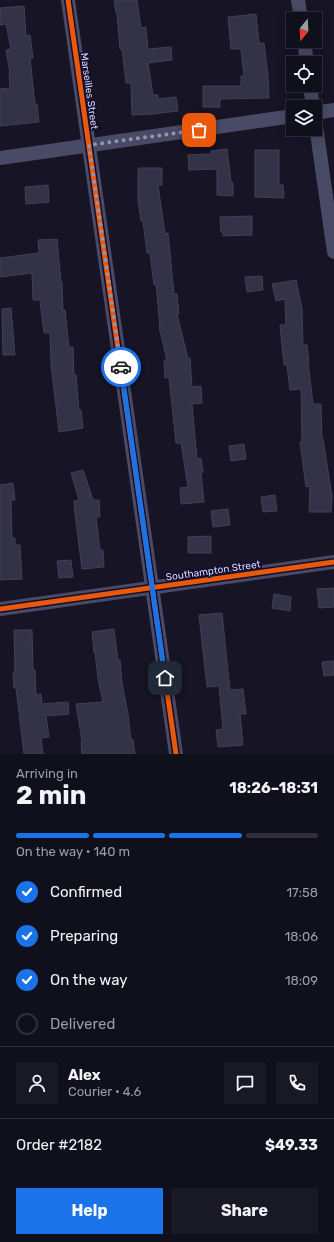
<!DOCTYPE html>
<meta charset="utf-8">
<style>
:root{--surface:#100f1c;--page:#191825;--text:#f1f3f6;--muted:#9c9ca3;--line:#302f3b;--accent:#1a73e8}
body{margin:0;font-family:Rubik,sans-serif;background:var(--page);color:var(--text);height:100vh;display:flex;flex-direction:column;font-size:15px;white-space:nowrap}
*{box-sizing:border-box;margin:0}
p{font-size:13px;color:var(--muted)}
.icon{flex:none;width:22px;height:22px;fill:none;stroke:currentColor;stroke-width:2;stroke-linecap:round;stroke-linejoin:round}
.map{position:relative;height:754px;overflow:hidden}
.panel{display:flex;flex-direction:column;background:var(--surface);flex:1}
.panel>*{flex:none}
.needle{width:26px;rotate:198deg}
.fabs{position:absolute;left:286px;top:12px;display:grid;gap:8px}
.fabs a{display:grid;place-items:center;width:36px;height:36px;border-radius:0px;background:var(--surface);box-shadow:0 2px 10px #0003,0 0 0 1px var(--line);font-size:20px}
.pin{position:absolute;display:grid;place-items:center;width:34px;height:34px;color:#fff;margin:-17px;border-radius:8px;box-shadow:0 2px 6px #0006}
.courier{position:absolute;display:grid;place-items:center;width:40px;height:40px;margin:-20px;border:3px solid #1a73e8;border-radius:50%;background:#fff;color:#222;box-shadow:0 1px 5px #0007}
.head em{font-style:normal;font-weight:700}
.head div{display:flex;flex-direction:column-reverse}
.head{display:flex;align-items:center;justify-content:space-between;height:68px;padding:0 16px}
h1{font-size:26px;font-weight:700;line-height:30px}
.bar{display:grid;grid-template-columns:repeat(4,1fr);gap:6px 4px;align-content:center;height:48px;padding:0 16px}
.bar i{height:5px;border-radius:3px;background:var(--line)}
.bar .on{background:var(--accent)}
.bar p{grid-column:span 4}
.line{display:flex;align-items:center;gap:10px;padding:0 16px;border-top:1px solid var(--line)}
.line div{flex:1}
.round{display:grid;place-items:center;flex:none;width:42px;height:42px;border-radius:0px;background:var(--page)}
ol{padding:0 16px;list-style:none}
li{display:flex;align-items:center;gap:12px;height:44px}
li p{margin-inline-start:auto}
li .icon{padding:4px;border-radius:50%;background:var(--accent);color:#fff;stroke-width:4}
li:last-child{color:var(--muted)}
li i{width:22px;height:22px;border:2px solid var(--line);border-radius:50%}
.primary-button{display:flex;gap:8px;margin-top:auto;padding:8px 16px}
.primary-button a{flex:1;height:46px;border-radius:0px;background:var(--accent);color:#fff;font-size:16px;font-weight:700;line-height:46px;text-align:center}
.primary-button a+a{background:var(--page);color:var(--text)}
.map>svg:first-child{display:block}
</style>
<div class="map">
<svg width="334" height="754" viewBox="0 0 334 754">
<rect width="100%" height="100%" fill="#161425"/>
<path fill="#343246" stroke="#423f58" d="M114 0H137L141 28 146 27 148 49 171 47 172 60 148 63 153 95H158V99L176 97 178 111 153 114 132 115 131 83H126L122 49H120L117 13H116Z
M24 6 26 36 30 35 33 58H30L35 104H37L39 122 0 126V89L10 88 9 73H10L6 50 11 49 6 24 0 25V8Z
M256 14 259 43H264L268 76 269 98 220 99V107H203V86H241V76H244L241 49H231L228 17Z
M227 149 231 182 233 183V196L217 195V169L189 170 188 155 211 154V151Z
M255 150H279V185H283L284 198 255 197Z
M138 168H162V185H158L165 234 168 233 174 294H177L179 314H177L188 359 190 358 192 387 201 386 202 403 192 404 197 459 201 458 203 472 201 473 204 502 181 504 180 488 188 487 181 443H176L169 377 165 378 164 360H167L159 327H160L156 284 154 285 150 253H147L143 221H141L138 201Z
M48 185 49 202 26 204 25 187Z
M252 216V235L223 236V232H221L220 217Z
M57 239 61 282H62L63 311 65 310 69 347H73L74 375H76L79 411 81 410 83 428 59 432 51 364 50 333H44L40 300H33L32 273 0 277V258L39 253 38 240Z
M262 276 263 290 247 292 245 277Z
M296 280 302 309 303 345H307L309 362H308L313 404H321L322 440 323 439 332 497 331 512H309L310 486 306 487 300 442H302L301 389 290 390 287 365H284L280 325H286L285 299 276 301 272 284Z
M11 308 15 355H3L2 309Z
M244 444 246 459 231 461 229 446Z
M83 470 93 500H99L100 517H96L100 550H103L104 567 82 569 75 514 74 501 79 500 71 473Z
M13 483 15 500H11L12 538H15V545H20L22 579 0 580V485Z
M275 495 277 511 263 512 261 497Z
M228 509 230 525 213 527 211 511Z
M211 536V553H188V537Z
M71 560 73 577 59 578 57 561Z
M334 588V607L319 608 317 589Z
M274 594 291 597 290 611 272 608Z
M222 613 230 690 243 689 246 714H240L243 745 218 747 216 730 223 729 219 686 207 687 199 615Z
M114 629 118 660H120L122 683 128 714 131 740 133 739 135 754H82L81 742 82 741 76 704 103 702 98 679 95 652 94 653 92 632Z
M14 630H32L33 670H35L36 695 41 694 42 704 68 702 69 714 46 716 49 737 41 738 43 754H24L16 688H14L13 672 15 671Z
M334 661V675L324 676 322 662Z"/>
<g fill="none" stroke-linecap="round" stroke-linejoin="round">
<path stroke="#494a65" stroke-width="14" d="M68 0 176 754
M298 0 301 19
M304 41 307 63
M310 85 313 107
M315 113 334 110
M315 119 334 252
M0 158 293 116
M0 609 334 562"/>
<g stroke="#110e2b" stroke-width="8">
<path id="cycleway" d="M68 0 176 754
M0 609 334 562"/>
</g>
<use href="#cycleway" stroke="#e8590c" stroke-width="5"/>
</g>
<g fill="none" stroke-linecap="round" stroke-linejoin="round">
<path stroke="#9593b3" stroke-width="4" stroke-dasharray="0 7.2" d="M121 367 89 145 199 130"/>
<path stroke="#1a73e8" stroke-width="5" d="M121 367 165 678"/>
</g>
<g text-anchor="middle" stroke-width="3" stroke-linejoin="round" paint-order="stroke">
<g font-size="10" fill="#d9d8ff" stroke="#110e2b">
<text transform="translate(90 91) rotate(82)" y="4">Marseilles Street</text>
<text transform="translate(213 570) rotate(-8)" y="4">Southampton Street</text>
</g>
</g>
</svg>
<div class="fabs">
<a><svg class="needle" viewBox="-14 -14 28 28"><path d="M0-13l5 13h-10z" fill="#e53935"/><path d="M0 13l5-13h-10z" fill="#9c9ca3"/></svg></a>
<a><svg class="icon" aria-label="locate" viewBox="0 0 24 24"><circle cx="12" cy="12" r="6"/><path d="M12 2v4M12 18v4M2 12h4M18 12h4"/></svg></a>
<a><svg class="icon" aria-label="layers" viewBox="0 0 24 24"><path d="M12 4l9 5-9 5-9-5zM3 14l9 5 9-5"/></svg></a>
</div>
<div class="pin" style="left:199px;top:130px;background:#ea580c"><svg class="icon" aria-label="bag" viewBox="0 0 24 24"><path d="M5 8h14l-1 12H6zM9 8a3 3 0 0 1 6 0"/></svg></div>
<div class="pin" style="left:165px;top:678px;background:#1f2937"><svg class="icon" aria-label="home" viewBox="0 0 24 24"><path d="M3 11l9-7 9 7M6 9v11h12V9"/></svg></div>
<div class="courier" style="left:121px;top:367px"><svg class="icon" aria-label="car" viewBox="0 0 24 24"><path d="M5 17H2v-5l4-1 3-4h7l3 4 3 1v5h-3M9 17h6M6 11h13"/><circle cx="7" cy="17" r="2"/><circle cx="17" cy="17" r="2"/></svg></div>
</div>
<section class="panel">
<div class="head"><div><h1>2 min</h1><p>Arriving in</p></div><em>18:26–18:31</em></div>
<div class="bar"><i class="on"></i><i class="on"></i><i class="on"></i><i></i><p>On the way · 140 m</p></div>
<ol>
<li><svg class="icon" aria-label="check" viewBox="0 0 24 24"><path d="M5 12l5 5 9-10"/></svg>Confirmed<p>17:58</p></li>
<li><svg class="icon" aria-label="check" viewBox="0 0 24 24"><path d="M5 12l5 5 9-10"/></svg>Preparing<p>18:06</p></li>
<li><svg class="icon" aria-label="check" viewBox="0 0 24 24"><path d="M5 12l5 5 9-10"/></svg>On the way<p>18:09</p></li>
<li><i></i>Delivered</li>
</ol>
<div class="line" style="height:72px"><a class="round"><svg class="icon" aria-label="person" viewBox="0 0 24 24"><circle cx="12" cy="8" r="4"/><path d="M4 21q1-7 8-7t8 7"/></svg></a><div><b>Alex</b><p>Courier · 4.6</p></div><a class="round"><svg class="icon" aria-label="chat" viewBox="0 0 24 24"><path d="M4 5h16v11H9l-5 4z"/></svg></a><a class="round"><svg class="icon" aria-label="phone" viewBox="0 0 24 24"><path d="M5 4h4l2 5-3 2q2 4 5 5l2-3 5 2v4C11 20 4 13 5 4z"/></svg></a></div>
<div class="line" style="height:52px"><div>Order #2182</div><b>$49.33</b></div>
<div class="primary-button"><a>Help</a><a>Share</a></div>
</section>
